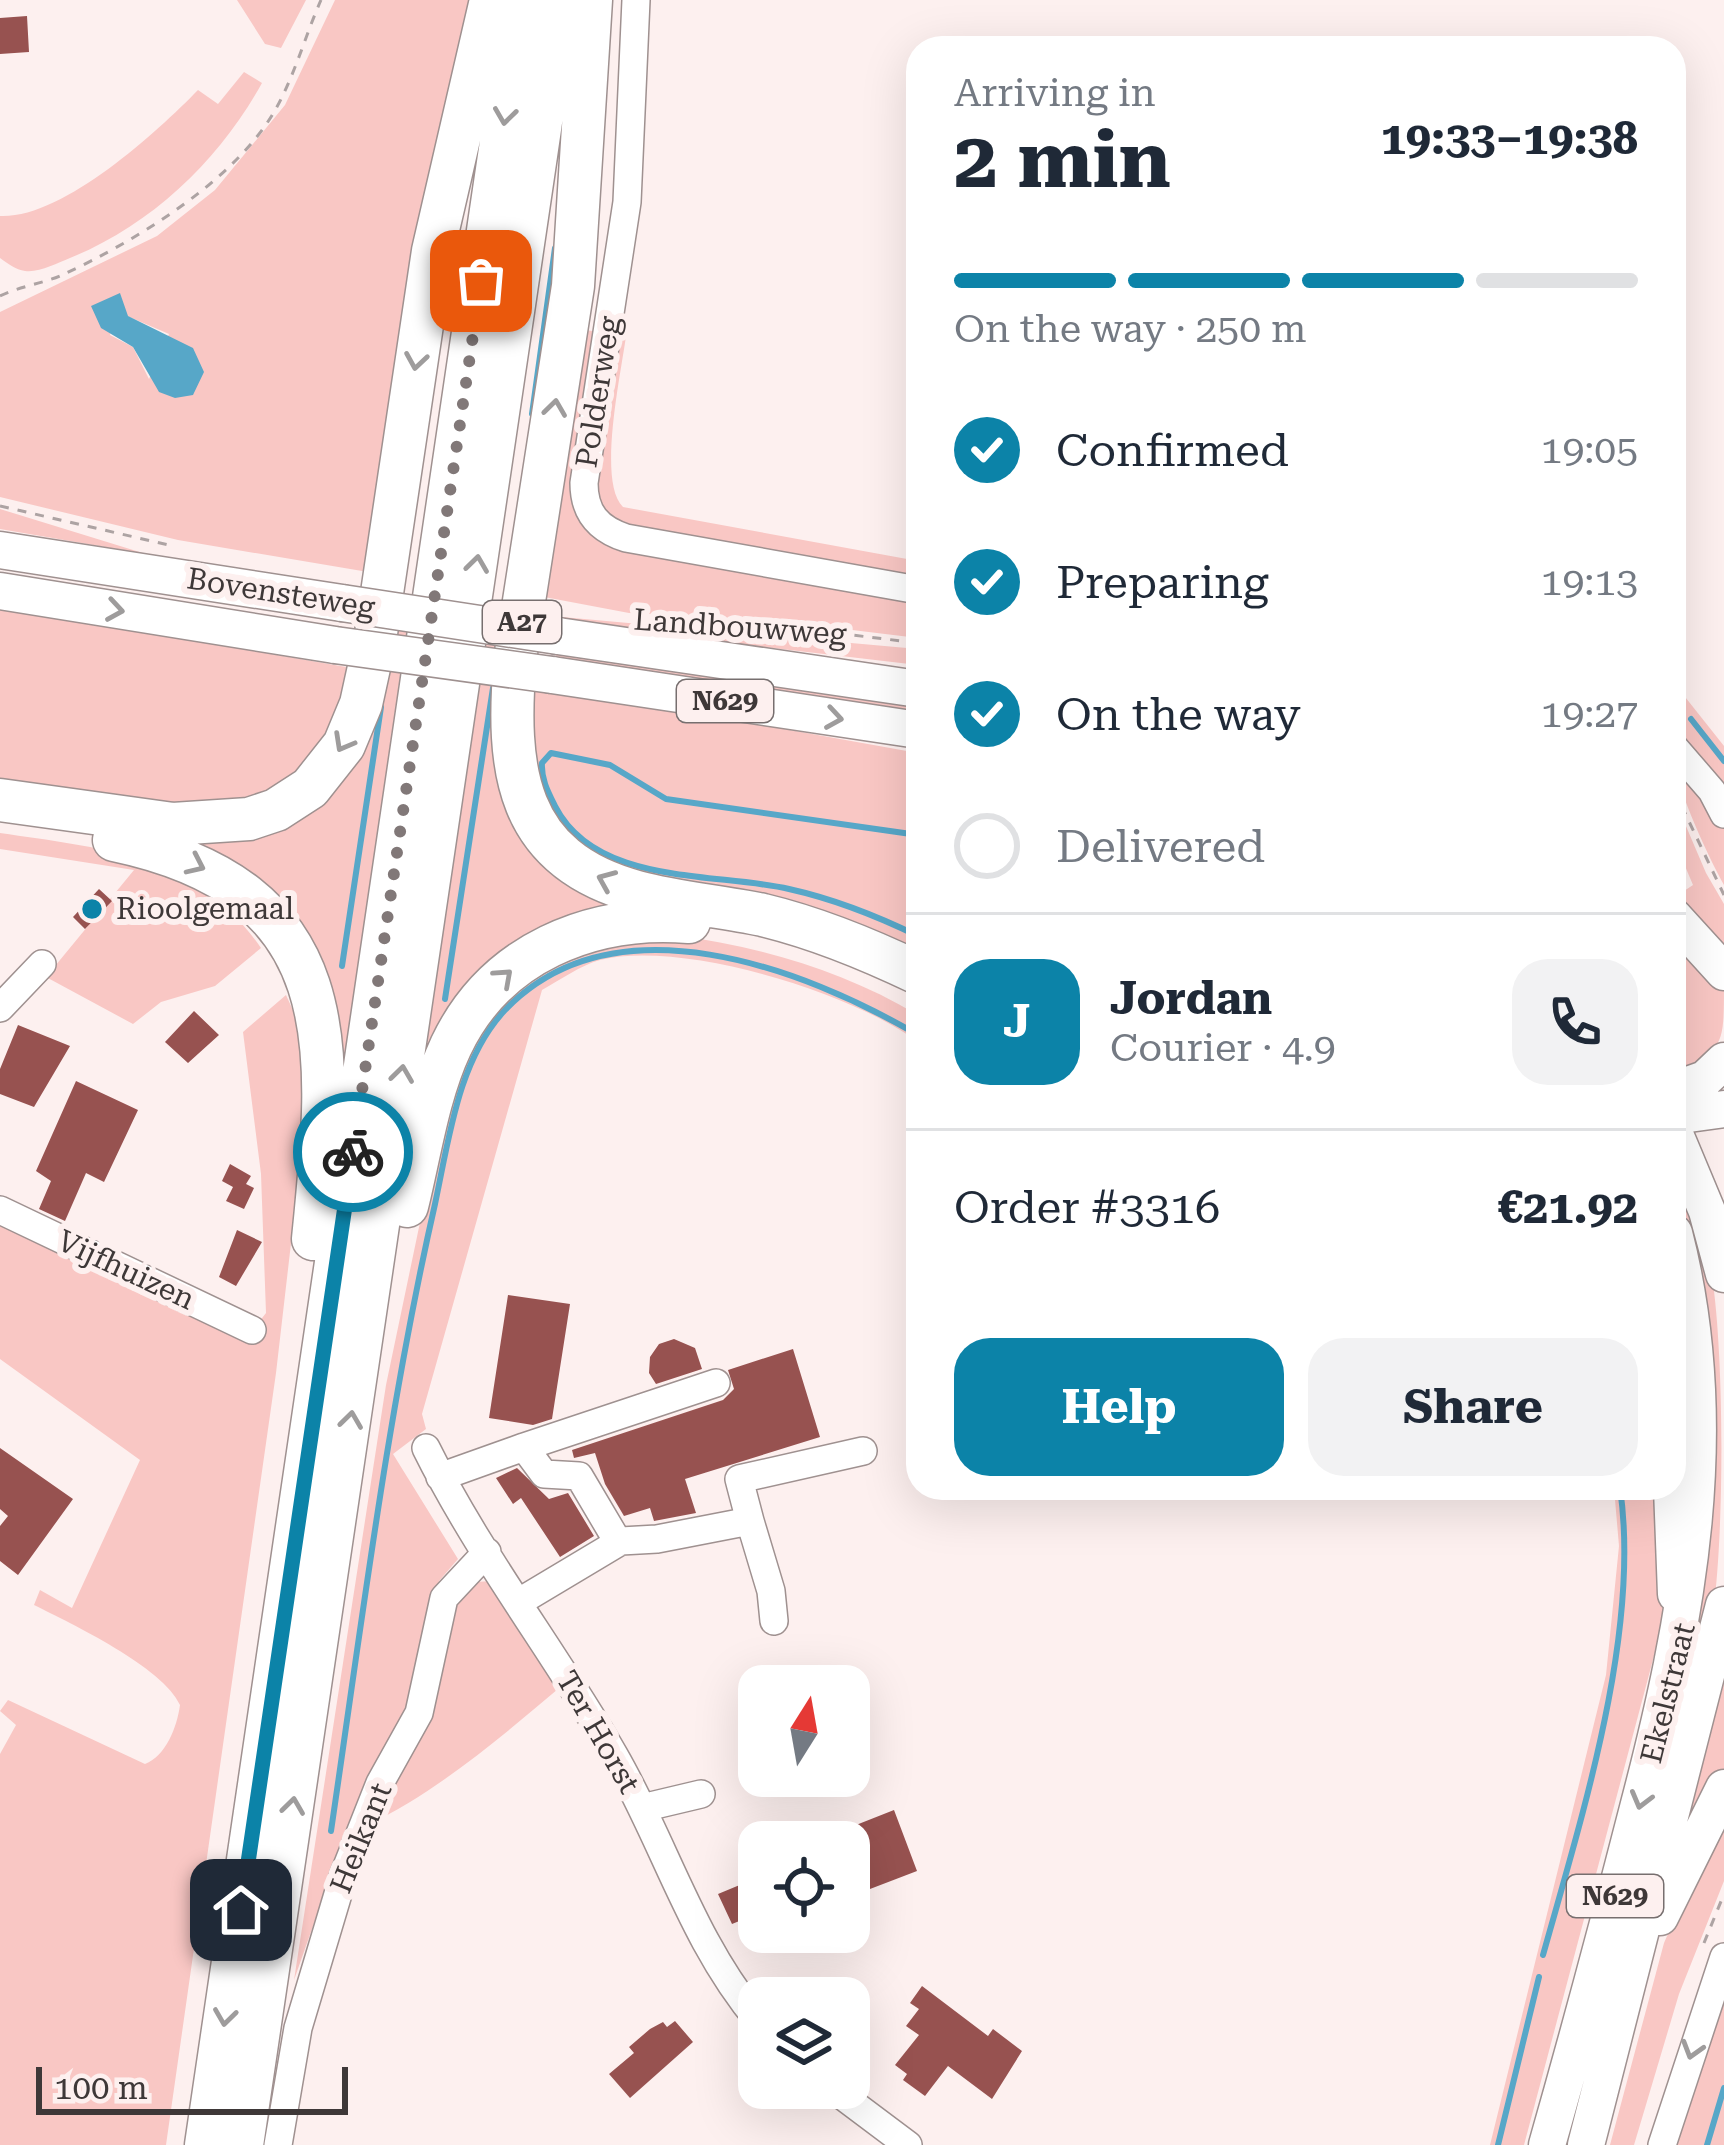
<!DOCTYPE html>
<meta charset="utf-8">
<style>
:root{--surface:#fff;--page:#f2f2f3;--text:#1f2937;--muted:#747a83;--line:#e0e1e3;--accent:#0c83a8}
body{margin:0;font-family:"Roboto Serif",serif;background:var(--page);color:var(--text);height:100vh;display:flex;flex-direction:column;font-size:45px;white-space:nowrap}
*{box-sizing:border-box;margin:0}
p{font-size:39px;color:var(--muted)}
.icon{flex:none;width:66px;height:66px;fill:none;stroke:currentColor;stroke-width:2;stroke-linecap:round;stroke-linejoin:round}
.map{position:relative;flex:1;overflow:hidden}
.details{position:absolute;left:906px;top:36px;width:780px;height:1464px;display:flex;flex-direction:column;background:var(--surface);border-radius:36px;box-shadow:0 12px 48px #0002}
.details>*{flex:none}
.needle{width:78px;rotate:11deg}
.buttons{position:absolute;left:738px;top:1665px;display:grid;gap:24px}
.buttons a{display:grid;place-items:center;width:132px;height:132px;border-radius:24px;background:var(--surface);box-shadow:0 12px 48px #0002;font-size:60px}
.scale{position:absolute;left:36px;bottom:30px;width:312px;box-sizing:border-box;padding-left:12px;border:6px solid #3e3838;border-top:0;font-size:33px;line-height:42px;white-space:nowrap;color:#3e3838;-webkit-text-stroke:9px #fdf0ef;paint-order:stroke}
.pin{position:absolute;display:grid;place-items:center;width:102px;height:102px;color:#fff;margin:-51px;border-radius:24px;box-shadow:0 6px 18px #0006}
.courier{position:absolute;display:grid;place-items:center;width:120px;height:120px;margin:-60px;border:9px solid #0c83a8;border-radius:50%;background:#fff;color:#222;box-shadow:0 3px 15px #0007}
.summary em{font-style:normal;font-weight:700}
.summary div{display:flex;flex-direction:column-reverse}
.summary{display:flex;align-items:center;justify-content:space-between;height:204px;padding:0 48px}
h1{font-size:78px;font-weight:700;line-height:90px}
.bar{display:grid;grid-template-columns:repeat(4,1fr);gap:18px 12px;align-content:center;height:144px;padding:0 48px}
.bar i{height:15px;border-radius:9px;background:var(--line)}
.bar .current{background:var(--accent)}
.bar p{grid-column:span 4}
.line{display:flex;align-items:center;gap:30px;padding:0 48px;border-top:3px solid var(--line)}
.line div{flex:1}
.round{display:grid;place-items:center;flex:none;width:126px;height:126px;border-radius:36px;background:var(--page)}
ol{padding:0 48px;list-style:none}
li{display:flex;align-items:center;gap:36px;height:132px}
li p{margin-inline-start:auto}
li .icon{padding:12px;border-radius:50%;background:var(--accent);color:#fff;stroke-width:4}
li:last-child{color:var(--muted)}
li i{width:66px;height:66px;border:6px solid var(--line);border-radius:50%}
.primary-button{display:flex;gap:24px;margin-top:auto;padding:24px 48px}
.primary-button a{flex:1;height:138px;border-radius:36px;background:var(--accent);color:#fff;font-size:48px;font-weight:700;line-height:138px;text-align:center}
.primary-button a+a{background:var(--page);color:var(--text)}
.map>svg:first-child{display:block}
</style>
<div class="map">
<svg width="1724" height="2145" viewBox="0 0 1724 2145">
<rect width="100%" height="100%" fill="#fdf0ef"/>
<path fill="#f9c7c4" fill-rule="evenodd" d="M237 0H306L281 48 265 44Z
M335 0H471L368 572 178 540 0 497V312L157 236 215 190 285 105ZM120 294 127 316 169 334 149 379 133 347 110 335Z
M244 72 262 83C219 160 153 224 70 258 57 263 39 273 25 271 16 270 7 263 0 258V216C62 219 156 133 198 90L218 104Z
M579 329 599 332 582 515 918 596V638L770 620 629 613 539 596Z
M613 334 626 336C621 374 597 482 623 507L918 561V584L614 529 590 484Z
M0 509 146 554 0 529Z
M0 607 352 668 328 738 285 788 231 809 0 785Z
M562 617 918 649V665L561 623Z
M389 626 407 629 339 1095 338 1035 184 841 289 810Z
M486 640 508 643 532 832 735 922 532 947 415 1120Z
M557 647 918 699V714L555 660Z
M528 683 918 753V956L640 877 585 853 540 803Z
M1674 683 1724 746V800L1674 739Z
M1674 755 1724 826V885C1708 856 1674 784 1674 755Z
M1674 798 1706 873 1724 904V962L1674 907V879L1684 891 1693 885 1674 840Z
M0 833C101 848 198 855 261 948L215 986 161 1002 133 1024 46 977 134 870 0 849Z
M1674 926 1724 984C1724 1048 1724 1046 1674 1079Z
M675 935C761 947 842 970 918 1015V1042C852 992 682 940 600 960 581 965 560 980 542 990L422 1414 426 1429 393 1454 458 1559 439 1581 407 1712 351 1818 294 1980 386 1385 441 1122 486 1014 558 957Z
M286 995 296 1017 306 1080 301 1157 276 1373 166 2145H0V1754L16 1725 0 1711 8 1700 145 1764C166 1756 177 1727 180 1705 163 1667 72 1624 34 1605L40 1590 72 1608 140 1460 0 1359V1222L259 1322 266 1313 261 1174 243 1032Z
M1674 1172C1687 1206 1703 1241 1712 1276 1724 1356 1724 1514 1715 1597L1575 2145H1559C1589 2033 1620 1922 1650 1810 1712 1578 1724 1431 1674 1194Z
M1614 1488H1668L1669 1553 1663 1622 1524 2145H1490L1606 1675 1619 1546Z
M492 1581 558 1689C500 1738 438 1791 368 1825L452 1598 476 1582Z
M1724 1656V1777L1673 1871Z
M1724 1804V1881L1679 1994 1634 2145H1610L1664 1943Z
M1724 1978V2145H1673Z"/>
<path fill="#57a7c8" d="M120 293 128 316 193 348 204 372 193 395 175 398 159 392 133 347 101 328 91 306Z"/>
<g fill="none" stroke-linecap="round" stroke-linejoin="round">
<path stroke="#57a7c8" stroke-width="6" d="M532 414 555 248
M1691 719 1724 761
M918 835 666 799 610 765 551 753 542 763C541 779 548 792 555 806 596 886 715 872 789 889 834 899 877 916 918 936
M342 966 381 707
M445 999 493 688
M331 1831C362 1621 388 1410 435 1204 449 1139 458 1060 505 1010 615 896 803 968 918 1035
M1543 1955C1582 1816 1641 1631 1620 1488
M1498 2145 1539 1977
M1707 2145 1724 2088"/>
</g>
<path fill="#975250" d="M27 16 29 52 0 54V18Z
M99 889 112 901 85 929 73 917Z
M194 1011 219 1035 188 1063 165 1042Z
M18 1025 70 1046 34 1107 0 1094V1069Z
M76 1081 138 1110 104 1182 86 1173 65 1221 39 1209 51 1181 36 1171Z
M230 1164 251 1176 246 1184 254 1188 244 1209 226 1201 233 1187 222 1181Z
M237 1230 262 1242 236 1286 219 1277Z
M508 1295 570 1304 552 1419 533 1425 489 1418Z
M674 1339 695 1348 702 1369 656 1384 649 1373 650 1357 659 1344Z
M793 1349 820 1437 685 1479 696 1513 654 1521 650 1508 624 1516 605 1484 595 1453 574 1458 572 1450 723 1400 734 1389 728 1370Z
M0 1448 73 1499 18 1575 0 1561V1526L8 1516 0 1509Z
M517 1468 549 1499 568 1493 594 1536 560 1557 521 1498 513 1504 496 1478Z
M894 1810 917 1871 870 1889 852 1842H813Z
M759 1877V1913L732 1924 718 1894Z
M922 1986 988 2036 993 2029 1022 2051 992 2099 948 2066 925 2096 903 2080 907 2074 895 2065 919 2035 906 2026 919 2009 910 2003Z
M675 2021 693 2042 630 2098 609 2074 634 2053 629 2047 650 2029 663 2022 667 2027Z"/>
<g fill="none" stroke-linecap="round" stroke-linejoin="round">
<g stroke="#9f9190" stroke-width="30">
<path id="minor" d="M636 0 627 202 584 483C584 513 598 529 626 538L918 590
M1674 747 1712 791 1724 814
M0 1008 42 964
M0 1210 252 1330
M524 1447 716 1383
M426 1448C479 1555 554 1651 614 1755 665 1843 692 1942 759 2021
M440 1477 524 1447 544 1474 579 1476 618 1542
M750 1521 739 1479 863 1451
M519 1602 621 1541 657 1539 750 1521 771 1591 774 1621
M642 1808 701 1794
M832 2088 908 2145
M278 2145 298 2028 344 1874 380 1783 419 1713 444 1598 487 1552
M1662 2145 1724 1957"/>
</g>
<g stroke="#9f9190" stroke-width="39">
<path id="major" d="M0 550 342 603
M0 591 335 645
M558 636 918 689
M552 675 918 730
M1674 917 1724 972
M1674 1090 1705 1079 1724 1061
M1674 1116 1724 1109
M1674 1132 1707 1211 1724 1274
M1672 1488 1676 1594
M1660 1917 1724 1788
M1547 2145C1579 2033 1609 1921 1638 1808 1688 1618 1724 1427 1674 1233
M1586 2145 1724 1605"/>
</g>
<g stroke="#9f9190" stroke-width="45">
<path id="highway" d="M591 0 573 286 515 659C506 768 514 859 637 892 678 903 721 906 763 915 817 928 868 949 918 973
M0 800 173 824 249 819 276 810 310 788 344 745 361 704 375 640 433 251 491 0
M114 840C348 889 333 1045 313 1239
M407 1206C420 1154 428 1095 451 1046 495 953 591 914 689 922
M206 2145 522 0
M242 2145 559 0"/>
</g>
<path stroke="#ada3a3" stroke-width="3" stroke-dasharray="9 9" stroke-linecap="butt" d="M0 296C20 286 42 284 62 275 134 242 233 182 274 112 294 78 305 36 321 0
M0 506 173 546
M675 623 786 627 918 643
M1674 790 1724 895
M1704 1943 1724 1894"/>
<use href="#minor" stroke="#fff" stroke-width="27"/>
<use href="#major" stroke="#fff" stroke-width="36"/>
<use href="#highway" stroke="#fff" stroke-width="42"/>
<g stroke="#9f9190" stroke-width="39" stroke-linecap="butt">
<path id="major-bridge" d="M342 603 558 636
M335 645 552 675"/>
</g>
<use href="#major-bridge" stroke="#fff" stroke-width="36"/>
</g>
<defs><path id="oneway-chevron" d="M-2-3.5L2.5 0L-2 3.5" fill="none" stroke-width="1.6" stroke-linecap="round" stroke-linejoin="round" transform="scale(3)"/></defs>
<g stroke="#9e9c9c">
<use href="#oneway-chevron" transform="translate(505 116) rotate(98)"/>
<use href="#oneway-chevron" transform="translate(416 361) rotate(99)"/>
<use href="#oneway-chevron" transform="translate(555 408) rotate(-82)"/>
<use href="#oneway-chevron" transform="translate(477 564) rotate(-82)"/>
<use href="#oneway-chevron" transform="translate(115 610) rotate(9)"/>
<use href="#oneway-chevron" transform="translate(834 718) rotate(9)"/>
<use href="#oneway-chevron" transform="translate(343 743) rotate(119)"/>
<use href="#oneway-chevron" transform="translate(196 865) rotate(25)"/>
<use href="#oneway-chevron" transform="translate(606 880) rotate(-157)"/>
<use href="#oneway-chevron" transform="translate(504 977) rotate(-42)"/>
<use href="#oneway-chevron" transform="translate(402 1074) rotate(-82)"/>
<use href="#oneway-chevron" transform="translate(351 1420) rotate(-82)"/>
<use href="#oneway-chevron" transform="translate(1641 1800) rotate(105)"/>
<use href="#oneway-chevron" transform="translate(293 1806) rotate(-82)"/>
<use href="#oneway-chevron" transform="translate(225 2017) rotate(98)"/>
<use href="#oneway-chevron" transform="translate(1692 2050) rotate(107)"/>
</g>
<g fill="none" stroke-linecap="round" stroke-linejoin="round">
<path stroke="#817878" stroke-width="12" stroke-dasharray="0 21.6" d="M353 1152 481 281"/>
<path stroke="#0c83a8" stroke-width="15" d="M241 1910 353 1152"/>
</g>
<circle fill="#0c83a8" stroke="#fdf0ef" stroke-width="4.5" cx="92" cy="909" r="12"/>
<g text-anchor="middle" stroke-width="12" stroke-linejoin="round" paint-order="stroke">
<g fill="#fdf0ef" stroke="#776f6f" stroke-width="3">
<rect x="483" y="601" width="78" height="42" rx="9"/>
<rect x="677" y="680" width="96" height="42" rx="9"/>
<rect x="1567" y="1875" width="96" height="42" rx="9"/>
</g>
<g font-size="27" font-weight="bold" fill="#3e3838">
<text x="522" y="631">A27</text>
<text x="725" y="710">N629</text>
<text x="1615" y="1905">N629</text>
</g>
<g font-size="30" fill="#3e3838" stroke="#fdf0ef">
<text transform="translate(598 392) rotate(-81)" y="10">Polderweg</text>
<text transform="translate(281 593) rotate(9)" y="10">Bovensteweg</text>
<text transform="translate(740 627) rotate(4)" y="10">Landbouwweg</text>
<text transform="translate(126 1270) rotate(25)" y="10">Vijfhuizen</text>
<text transform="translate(1668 1693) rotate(-76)" y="10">Ekelstraat</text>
<text transform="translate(598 1732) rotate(60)" y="10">Ter Horst</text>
<text transform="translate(361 1838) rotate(-68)" y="10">Heikant</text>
</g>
<g font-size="30" fill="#3e3838" stroke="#fdf0ef" text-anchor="start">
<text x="116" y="919">Rioolgemaal</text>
</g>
</g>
</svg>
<div class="buttons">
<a><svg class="needle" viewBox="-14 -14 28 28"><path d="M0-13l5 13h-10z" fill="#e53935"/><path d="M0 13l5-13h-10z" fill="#747a83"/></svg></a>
<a><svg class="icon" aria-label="locate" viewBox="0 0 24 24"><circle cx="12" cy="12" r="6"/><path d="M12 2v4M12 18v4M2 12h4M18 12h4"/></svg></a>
<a><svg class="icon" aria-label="layers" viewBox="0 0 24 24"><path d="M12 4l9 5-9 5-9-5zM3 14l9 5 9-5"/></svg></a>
</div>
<div class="scale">100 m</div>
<div class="pin" style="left:481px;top:281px;background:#ea580c"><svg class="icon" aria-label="bag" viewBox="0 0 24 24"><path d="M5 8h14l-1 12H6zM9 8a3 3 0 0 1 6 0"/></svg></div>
<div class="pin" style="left:241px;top:1910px;background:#1f2937"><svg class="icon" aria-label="home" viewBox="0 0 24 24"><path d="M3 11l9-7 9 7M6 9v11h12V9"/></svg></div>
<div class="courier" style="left:353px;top:1152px"><svg class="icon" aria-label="bike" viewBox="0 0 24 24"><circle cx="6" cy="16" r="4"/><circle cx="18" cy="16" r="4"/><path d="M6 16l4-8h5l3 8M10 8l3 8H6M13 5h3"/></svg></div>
<section class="details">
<div class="summary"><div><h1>2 min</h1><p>Arriving in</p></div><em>19:33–19:38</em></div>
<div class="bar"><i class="current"></i><i class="current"></i><i class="current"></i><i></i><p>On the way · 250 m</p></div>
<ol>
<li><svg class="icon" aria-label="check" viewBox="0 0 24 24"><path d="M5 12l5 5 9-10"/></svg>Confirmed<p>19:05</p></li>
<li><svg class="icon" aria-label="check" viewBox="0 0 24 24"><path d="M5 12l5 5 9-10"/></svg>Preparing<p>19:13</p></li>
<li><svg class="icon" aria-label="check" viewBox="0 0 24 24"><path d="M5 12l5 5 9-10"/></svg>On the way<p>19:27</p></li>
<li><i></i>Delivered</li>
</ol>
<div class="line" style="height:216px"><b class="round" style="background:var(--accent);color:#fff">J</b><div><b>Jordan</b><p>Courier · 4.9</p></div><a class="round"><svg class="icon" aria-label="phone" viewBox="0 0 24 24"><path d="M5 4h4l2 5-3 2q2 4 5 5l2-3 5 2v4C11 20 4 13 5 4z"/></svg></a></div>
<div class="line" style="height:156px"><div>Order #3316</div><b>€21.92</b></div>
<div class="primary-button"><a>Help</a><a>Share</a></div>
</section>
</div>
